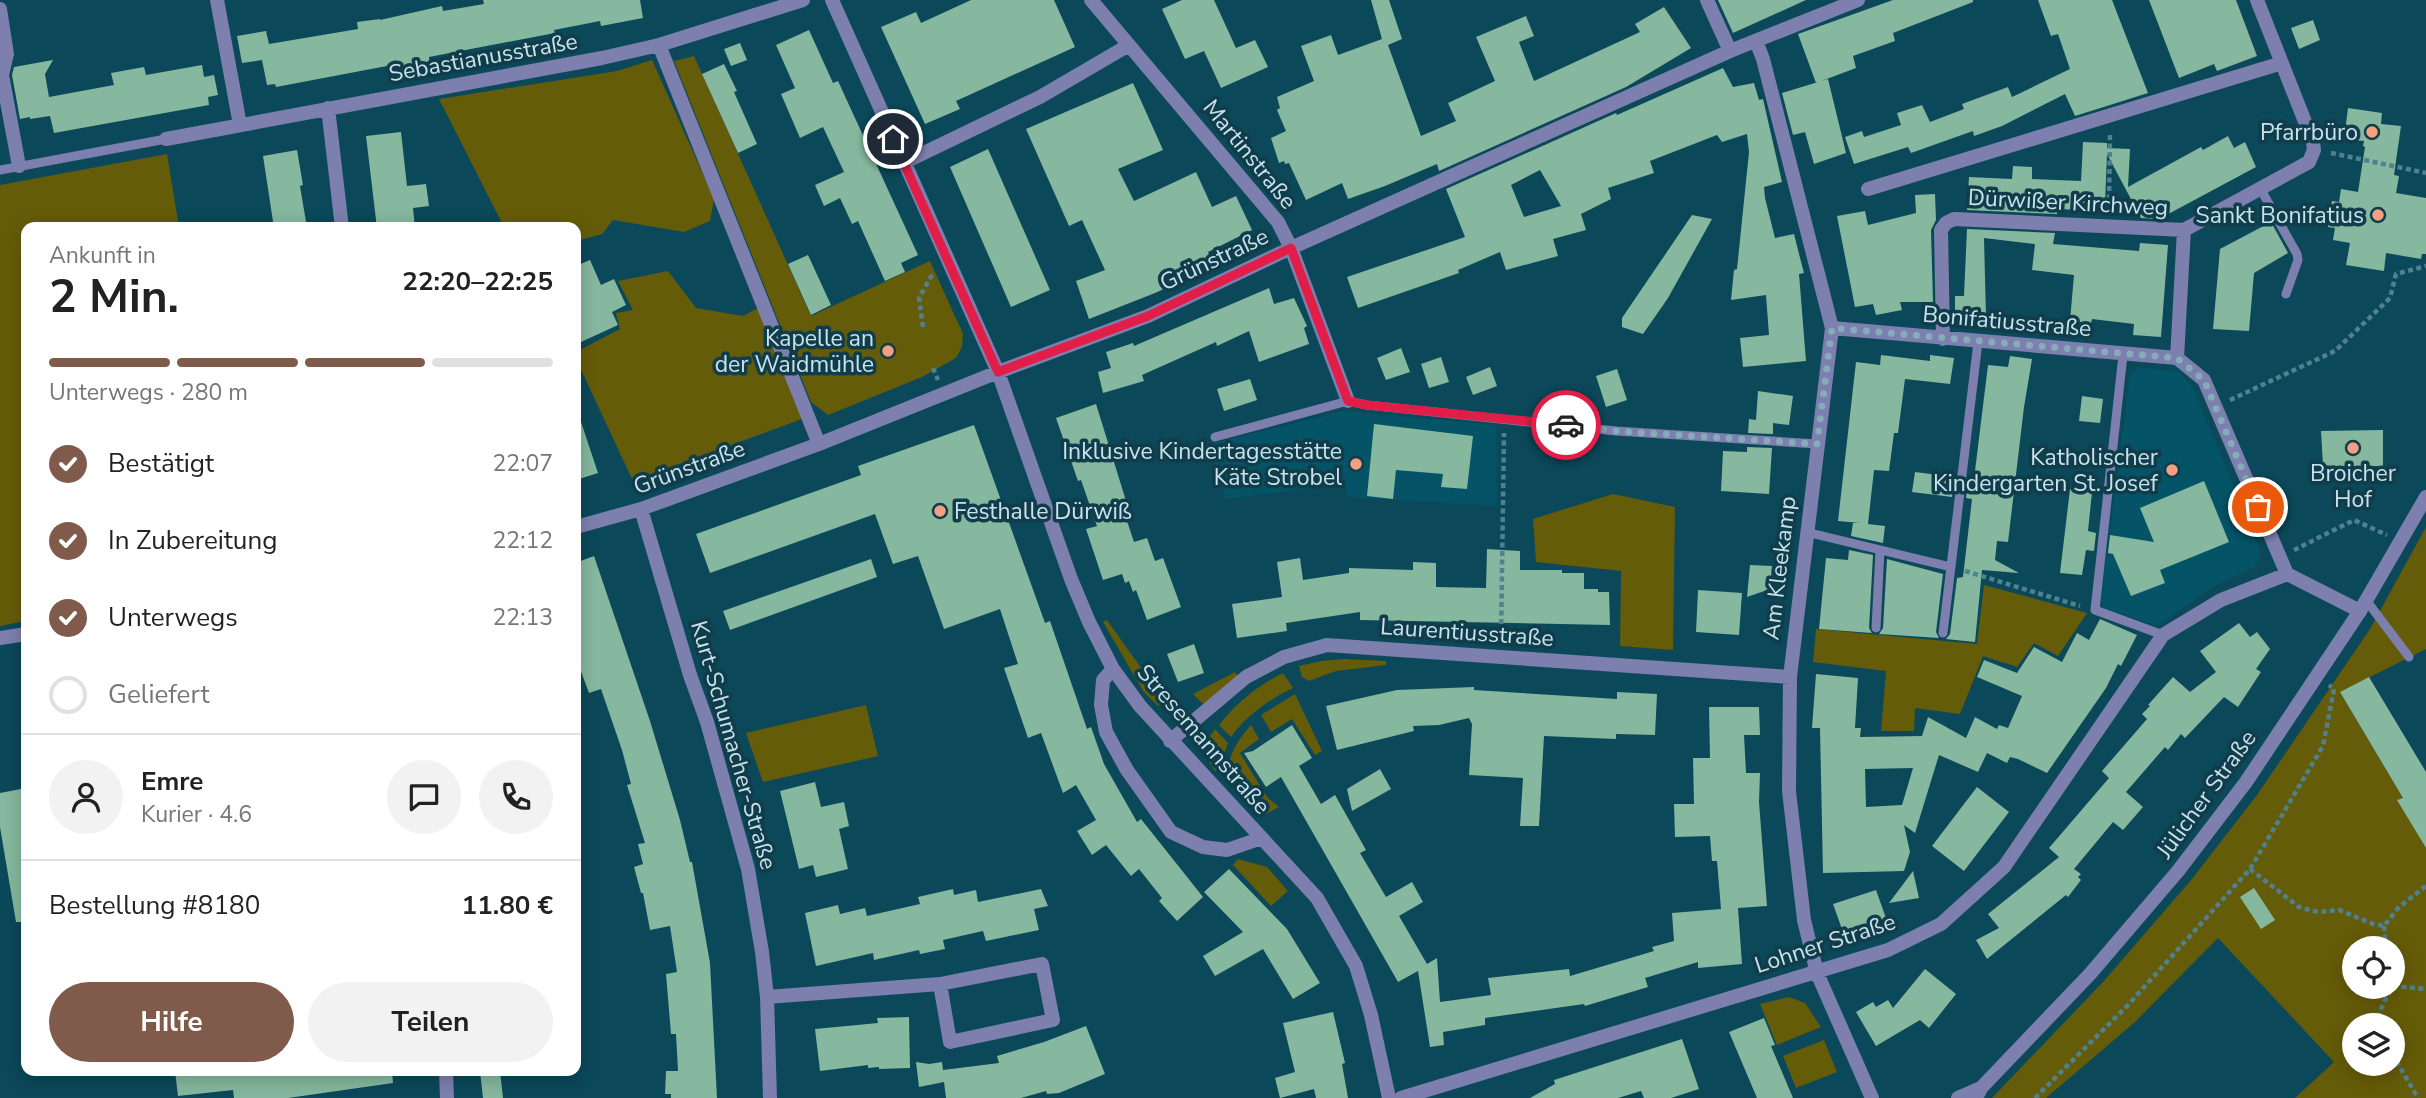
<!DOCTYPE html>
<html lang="de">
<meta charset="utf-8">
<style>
:root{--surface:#fff;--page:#f2f2f2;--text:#222;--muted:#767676;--line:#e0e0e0;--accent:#805b4c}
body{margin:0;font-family:"Nunito Sans",sans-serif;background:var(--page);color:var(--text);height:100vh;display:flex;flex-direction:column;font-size:26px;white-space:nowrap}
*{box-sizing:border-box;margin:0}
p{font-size:23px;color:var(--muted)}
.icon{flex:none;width:38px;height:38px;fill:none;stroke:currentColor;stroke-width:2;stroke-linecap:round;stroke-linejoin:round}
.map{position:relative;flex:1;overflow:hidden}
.sheet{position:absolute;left:21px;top:222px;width:560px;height:854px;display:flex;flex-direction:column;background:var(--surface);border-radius:14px;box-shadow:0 4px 18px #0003}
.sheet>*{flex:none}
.fabs{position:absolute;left:2342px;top:936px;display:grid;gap:14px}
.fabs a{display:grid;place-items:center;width:63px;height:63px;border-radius:50%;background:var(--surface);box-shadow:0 4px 18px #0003;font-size:35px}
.pin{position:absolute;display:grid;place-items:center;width:60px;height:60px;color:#fff;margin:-30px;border:4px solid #fff;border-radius:50%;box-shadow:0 2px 7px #0007}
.courier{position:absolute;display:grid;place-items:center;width:70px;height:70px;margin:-35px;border:5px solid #e11d48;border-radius:50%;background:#fff;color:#222;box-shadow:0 2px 9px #0007}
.summary em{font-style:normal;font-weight:700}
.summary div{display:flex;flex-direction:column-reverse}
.summary{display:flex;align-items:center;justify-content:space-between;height:119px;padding:0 28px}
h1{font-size:46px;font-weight:700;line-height:52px}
.bar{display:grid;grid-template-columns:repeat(4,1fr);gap:10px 7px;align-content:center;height:84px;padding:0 28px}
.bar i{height:9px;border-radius:5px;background:var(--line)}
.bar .current{background:var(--accent)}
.bar p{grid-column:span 4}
.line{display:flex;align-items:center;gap:18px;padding:0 28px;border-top:2px solid var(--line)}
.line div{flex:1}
.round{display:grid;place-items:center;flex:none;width:74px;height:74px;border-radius:37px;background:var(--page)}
ol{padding:0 28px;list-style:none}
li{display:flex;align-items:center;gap:21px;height:77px}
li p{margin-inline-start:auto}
li .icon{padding:7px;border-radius:50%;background:var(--accent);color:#fff;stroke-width:4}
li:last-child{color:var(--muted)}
li i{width:38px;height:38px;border:4px solid var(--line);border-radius:50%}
.cta{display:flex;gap:14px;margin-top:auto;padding:14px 28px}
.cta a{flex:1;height:80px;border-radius:42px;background:var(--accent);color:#fff;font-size:28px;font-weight:700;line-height:80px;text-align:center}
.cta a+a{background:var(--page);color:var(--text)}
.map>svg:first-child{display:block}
</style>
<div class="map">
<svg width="2426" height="1098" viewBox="0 0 2426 1098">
<rect width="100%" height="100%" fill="#0b4859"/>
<path fill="#045367" d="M2139 367 2179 372 2193 388 2261 552 2255 567 2216 585 2157 626 2104 608 2101 600 2130 374Z
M1344 411 1496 425 1497 506 1348 497 1345 484 1226 499 1210 444Z"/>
<path fill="#655c09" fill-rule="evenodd" d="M694 56 811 316 930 261 963 334 962 347 956 358 922 377 828 415 811 402 674 61Z
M652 60 714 199 710 221 684 232 613 220 602 234 576 241V228L504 227 439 99 617 71Z
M167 154 179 227 26 228V621L0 626V185Z
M668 271 696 308 743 316 758 308 802 419 633 481 576 359V352L620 329 616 313 633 310 618 281Z
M1613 494 1675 507 1673 650 1620 646 1621 571 1536 562 1533 519Z
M2426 527V649L2340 692 2403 798 2398 800 2426 848V1098H2295L2334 1062 2218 938 2135 1022 2046 1098H1992L2103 982 2192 879 2257 795 2370 629ZM2354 948H2392V987H2354ZM2354 1026H2392V1064H2354Z
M1984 585 2087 613 2058 656 2034 643 2017 667 1983 656 1960 714 1915 708 1914 731H1881L1886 671 1813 662 1816 629 1977 644Z
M1107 620 1166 703 1158 706 1143 691 1103 622Z
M1344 659 1386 661V665L1336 671 1309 681 1302 677 1299 666 1321 661Z
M1235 672 1240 679 1203 704 1193 694Z
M1283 673 1293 688C1268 700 1247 715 1231 737L1219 725C1237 702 1257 686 1283 673Z
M1295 694 1322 751 1315 755 1292 719 1271 732 1261 715Z
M866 705 878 756 763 782 746 733Z
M1251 725 1259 739 1240 753 1267 797 1279 807 1266 814 1227 775C1229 754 1237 741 1251 725Z
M1215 729 1228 743 1218 771H1215L1204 755 1206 742Z
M1238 859 1267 867 1288 891 1271 906 1233 865Z
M1789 997 1805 1003 1821 1027 1777 1045 1760 1004Z
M1824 1040 1837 1072 1796 1088 1783 1056Z"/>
<path fill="#85b89e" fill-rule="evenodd" d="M483 0H640L643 18 601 26 600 21 554 30 555 33 429 57V62L419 63 420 67 398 71V67L387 69V66L276 87 275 84 267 85 262 60 242 63 237 36 266 31 269 44 358 29 357 22 380 19V20L442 6 443 11 484 4Z
M971 0H1054L1075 47 956 101 960 109 925 124 881 27 916 12 921 23Z
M1182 0H1214L1236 48 1255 40 1268 67 1221 88 1204 51 1185 59 1162 9Z
M1371 0H1389L1402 39 1388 45 1421 136 1456 121 1448 103 1495 81 1476 37 1526 16 1534 36 1519 42 1534 81 1640 32 1635 24 1664 7 1691 48 1626 87 1439 171 1437 164 1385 186 1348 199 1342 183 1306 200 1289 163 1285 164 1284 161 1279 163 1271 138 1286 131 1277 110 1280 108 1277 97 1314 81 1301 46 1331 35 1338 55 1382 39Z
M1718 0H1806L1733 33Z
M1893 0H1973V2L1893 33 1895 41 1853 56 1856 68 1816 83 1798 34Z
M2038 0H2112L2148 93 2075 116 2065 94 2002 126 1974 136 1973 131 1911 153 1908 147 1854 164 1845 137 1862 131 1864 137 1901 125 1897 113 1922 105 1930 122 1964 109 1962 104 2008 87 2012 97 2070 69 2058 34 2051 36Z
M2149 0H2236L2257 56 2217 71 2214 64 2179 78Z
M2313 20 2320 40 2299 49 2291 28Z
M809 30 833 83 838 81 918 255 901 263 905 272 885 281 858 221 852 224 840 198 824 206 815 185 844 172 823 127 800 138 781 94 795 88 776 45Z
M740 43 747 60 731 66 724 49Z
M53 60 45 74 49 97 114 85 111 73 144 67 146 75 202 65 204 77 214 75 218 95 208 97 209 105 54 133 50 116 30 119V117L20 119 12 75 14 67Z
M724 64 737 91 734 92 757 144 738 153 702 74Z
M1723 68 1733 87 1754 83 1759 100 1763 99 1782 182 1764 187 1765 198 1775 238 1794 234 1799 254 1804 273 1799 274 1806 361 1743 367 1740 338 1769 335 1766 295 1731 300 1734 270 1737 269 1749 152 1747 134 1722 142 1717 135 1650 161 1654 173 1608 188 1611 199 1581 214 1586 230 1553 239 1558 256 1506 270 1500 252 1458 270 1459 273 1358 308 1347 277 1465 237 1446 189 1616 113 1617 115ZM1540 170 1561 206 1524 217 1511 185Z
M1828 79 1846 153 1814 164 1805 132 1793 135 1782 93Z
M1133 83 1163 150 1118 169 1134 201 1196 172 1212 207 1236 196 1252 230 1208 252 1214 266 1155 293 1089 319 1076 281 1105 270 1082 220 1069 226 1026 129Z
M2348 108 2382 113 2381 124 2401 126 2394 175 2399 176 2396 193 2426 198V254H2422L2421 259 2386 253 2384 271 2346 265 2350 243 2333 240 2335 228 2328 227 2332 201 2339 202 2341 189 2358 192 2365 147 2363 146 2364 141 2344 139Z
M401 132 407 186 426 184 429 206 413 208 415 228H377L366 136Z
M2228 136 2234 148 2245 142 2256 167 2159 219 2141 218 2107 154 2105 204 2083 203 2082 210 2057 209V214L1967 210 1969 177 2012 179 2013 166 2032 167V179L2081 181 2083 142 2107 143V148L2130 149 2128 187 2201 147 2203 150Z
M988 149 1050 290 1011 307 950 167Z
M297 150 303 185 300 186 307 228H274L263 156Z
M1935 194 1936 220 1931 230 1933 302H1900L1902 310 1876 315 1873 304 1855 307 1837 216 1865 211 1868 225 1916 213 1915 195Z
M1692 215 1712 219 1668 298 1643 334 1622 327V318Z
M2271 222 2288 253 2254 273 2249 331 2213 329 2220 249Z
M1967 229 2055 233 2053 244 2139 251 2140 243 2168 245 2161 337 2133 335 2134 324 2092 319 2091 323 2070 321 2074 275 2032 270 2035 244 1984 238 1986 317H1955V296H1964Z
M808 255 831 305 811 315 788 264Z
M590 260 601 285 614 279 626 305 612 312 618 325 581 342 576 331V266Z
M1269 288 1274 304 1294 298 1307 326 1304 328 1309 344 1259 362 1249 331 1217 346 1216 342 1142 375 1144 381 1103 393 1098 372 1111 368 1106 352 1133 343 1134 346Z
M1401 348 1410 372 1386 380 1377 358Z
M1881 355 1930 361V355L1954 358 1950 384 1905 379 1898 433H1894L1889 471 1874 470 1868 524 1885 526 1883 543 1851 536 1853 523H1860L1838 521 1856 362 1880 365Z
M2010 356 2032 359 2024 407 2008 542 1997 541 1995 560 2019 573 1982 570 1975 642 1946 639 1950 634 1957 578 1963 577 1972 499 1966 498 1969 478 1974 479 1988 365 2008 367Z
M1441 357 1449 382 1429 388 1421 364Z
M1490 367 1497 386 1473 395 1466 377Z
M1617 369 1627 400 1606 407 1596 376Z
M1250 379 1257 400 1224 411 1217 389Z
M1758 391 1793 396 1789 425 1773 423V434L1748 433 1749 419 1756 420Z
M2082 396 2103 399 2100 423 2079 421Z
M1096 404 1127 504 1122 506 1134 542 1147 538 1155 561 1163 558 1181 607 1147 620 1136 590 1133 592 1129 581 1125 583 1122 574 1103 580 1086 529 1097 526 1081 480 1078 481 1056 418Z
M579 416 598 473 576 480V417Z
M1374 424 1473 436 1467 489 1441 487 1443 474 1396 470 1393 499 1367 496Z
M974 425 1045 623 1050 621 1087 729 1091 727 1104 764 1137 822 1141 819 1203 897 1177 921 1159 901 1162 898 1139 869 1131 876 1106 845 1092 855 1077 831 1096 820 1076 785 1063 793 1041 733 1028 738 1004 668 1018 664 1000 609 944 629 918 556 893 564 875 514 710 573 696 534 861 475 858 466Z
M2383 430V466H2323L2321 431Z
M1747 447 1772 448 1769 494 1721 491 1723 451 1747 452Z
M1915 472 1955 477 1952 497 1912 492Z
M2204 481 2229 542 2160 570 2165 583 2131 596 2113 554 2108 553 2110 535 2154 542 2140 508Z
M2070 489 2092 492 2088 531 2096 533 2094 551 2086 550 2082 575 2060 573Z
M1487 549 1520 551V570H1562V573H1584V589H1598V592H1609L1610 625 1360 620V612L1286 623 1287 631 1237 638 1232 604 1282 597 1277 562 1300 558 1303 580 1349 573V568L1413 570V562L1436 563V587L1486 588Z
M1849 550 1873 555 1869 628 1872 633 1819 629 1826 558 1848 560Z
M594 556 650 721 680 820 690 862H692L710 963 717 1098H671V1094H665L666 1071H678L676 1034H671L666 974 677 972 670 926 650 930 643 893H641L634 867 643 864 638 844 645 843 627 785 631 784 622 750 601 689 589 693 576 658V574L581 572 578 562Z
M871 559 877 577 730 630 723 611Z
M1887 559 1943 574 1936 632 1939 638 1879 634 1883 628Z
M1750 565 1772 566 1770 589 1747 597Z
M1698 590 1742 593 1739 635 1696 632Z
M2100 619 2137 635 2121 666 2118 664 2106 688 2047 773 2018 759 2010 757 2007 763 1987 753 1978 772 1939 755 1915 833 1904 825 1910 852 1904 871 1823 873 1820 728H1812L1816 674 1858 678 1855 728H1861L1860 737 1922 736 1928 717 1966 738 1975 717 1997 729 1999 725 2008 728 2022 696 1977 677 1984 660 2017 673 2034 647 2062 662 2077 633 2089 640ZM1913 768 1902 805 1866 807 1865 769Z
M2239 623 2250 637 2257 632 2270 649 2256 669 2261 672 2238 707 2224 697 2185 738 2181 734 2168 750 2165 747 2126 792 2143 807 2123 830 2113 822 2074 869 2081 874 2078 877 2081 880 2068 897 2066 895 1987 959 1976 940 1999 928 1988 914 2059 857 2049 848 2109 778 2102 771 2147 719 2142 714 2150 706 2148 705 2173 677 2190 692 2216 672 2200 651Z
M1194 644 1204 673 1178 682 1167 654Z
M2369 677 2426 772V848L2397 800 2403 798 2340 692Z
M1474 687V690L1617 699V692L1657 694 1655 735 1616 734V739L1544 736 1539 826H1520L1523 778 1469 775 1472 724 1469 718 1439 725 1413 726 1414 731 1337 750 1326 706 1397 690Z
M1709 707H1759L1760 735H1744L1746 773H1760L1759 802 1767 906 1738 908 1742 964 1698 968V962L1645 978 1648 987 1585 1006 1584 1004 1485 1018V1025L1443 1032 1444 1045 1430 1047 1418 971 1398 982 1281 777 1266 787 1244 753 1253 751 1292 725 1312 758 1299 766 1321 804 1335 795 1366 850 1360 853 1386 897 1412 882 1418 893 1423 902 1399 916 1427 964 1437 958 1440 1002 1491 995 1488 978 1569 969 1570 976 1654 951 1652 947 1674 941 1672 913 1721 909 1717 861H1712L1710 836 1675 837 1674 804H1694L1693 758H1710Z
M1380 769 1391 789 1352 811 1347 789Z
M815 782 821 807 844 802 849 826 839 829 848 869 816 877 813 865 799 869 780 791Z
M1977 787 2009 812 1964 871 1932 846Z
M26 788V922H16L0 827V793Z
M1229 869 1287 929 1320 983 1293 999 1263 949 1215 976 1203 956 1243 932 1204 892Z
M1913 871 1919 898 1889 903Z
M2254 888 2275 920 2261 929 2240 897Z
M953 889 954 895 976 890 978 902 1041 889 1048 906 1034 909 1039 930 986 941 983 931 943 940 945 949 920 954 919 950 874 960 873 953 816 966 805 913 838 905 840 914 865 908 867 916 920 904 918 897Z
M1876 890 1886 918 1843 932 1833 904Z
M1925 969 1956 994 1929 1028 1920 1020 1876 1046 1856 1012 1873 1002 1876 1007 1888 1000 1893 1008Z
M1333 1012 1345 1063 1342 1064 1348 1098H1316L1314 1089 1280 1098 1275 1078 1295 1072 1283 1023Z
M909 1017 910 1068 879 1069V1067L868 1068V1065L820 1071 815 1029 878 1023 877 1018Z
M1764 1018 1775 1045 1771 1046 1793 1098H1757L1729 1032Z
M1086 1026 1105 1074 1059 1093 1047 1094 1046 1091 1021 1098H946L944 1082 919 1087 916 1062 929 1064 942 1062 943 1070 999 1063 997 1056 1044 1042Z
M1682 1039 1699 1089 1671 1098H1644L1641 1091 1618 1098H1530L1555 1084 1554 1080Z
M175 1071H392L393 1083 288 1098H234L233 1090 178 1096Z
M480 1071H500L503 1098H483Z"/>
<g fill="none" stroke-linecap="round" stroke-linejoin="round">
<path stroke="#508190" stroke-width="4.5" stroke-dasharray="5 3.5" stroke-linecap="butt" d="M2331 153 2426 173
M2109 208 2110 133
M923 327 919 298 933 273
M933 368 938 380
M2230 400 2335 351 2390 298 2396 274 2426 266
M2294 550 2354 520 2387 535
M1965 571 2080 606
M1501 641 1504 433
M2250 869 2299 907 2318 912 2339 910 2373 924 2384 926 2399 907 2426 886
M2384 926 2386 948
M2393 986 2426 989
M2379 1026 2378 1016 2392 984
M2392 1054 2418 1098
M2035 1098 2128 1005 2250 869 2323 746 2334 689 2329 685"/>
<path stroke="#7d7fae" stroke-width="9" d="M0 170 166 139
M2260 188 2297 254 2298 260 2286 294
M2123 355 2095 610 2163 635
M1215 437 1348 401 1367 405 1616 431 1817 444
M1806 532 1951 567
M2366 600 2409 657
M1876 628 1880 550
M1943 633 1978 342"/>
<path stroke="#7d7fae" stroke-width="14" d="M217 0 240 125
M832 0 998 372 1071 579 1089 622 1113 669 1140 706 1317 898 1356 966 1371 1015 1389 1098
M1091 0 1278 222 1291 248 1348 401
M1707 0 1730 51
M0 9 7 54 2 75 19 166
M1756 41 1763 59 1832 328 1790 677 1789 791 1804 920 1817 973 1872 1098
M659 45 819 444
M328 108 342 228
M166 139 602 58 659 45 803 0
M903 163 1040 97 1129 45
M1868 189 2282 63
M1832 328 2177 358 2204 380 2287 574
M1943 339 1941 230 1946 223 1954 219 2184 230 2309 162 2314 150 2313 142 2257 0
M2177 358 2184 230
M641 509 690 675 707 722 748 869 762 952 767 997 770 1098
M576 527 641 509 819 444 998 372 1148 316 1291 248 1730 51 1858 0
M0 638 26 634
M1113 669 1103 680 1101 705 1106 732 1127 770 1171 832 1203 847 1227 850 1262 838
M1170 741 1246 677 1284 657 1327 645 1790 677
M1042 964 1053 1020 950 1042 940 984Z
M767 997 940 984
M446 1071 447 1098
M1401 1098 1888 950 1941 924 2004 867 2163 635 2221 600 2287 574 2360 611"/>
<path stroke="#7d7fae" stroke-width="14" d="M1958 1098 1981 1088
M1976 1098 1981 1088 2090 974 2178 871 2246 782 2360 611 2426 497"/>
</g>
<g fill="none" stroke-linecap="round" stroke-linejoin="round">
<path stroke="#85acb9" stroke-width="7" stroke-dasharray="0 12.6" d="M1566 425 1616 431 1817 444 1832 328 2177 358 2204 380 2258 507"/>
<path stroke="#e11d48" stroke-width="9" d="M893 139 998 372 1148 316 1291 248 1348 401 1367 405 1566 425"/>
</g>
<g fill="#f2a080" stroke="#113c4a" stroke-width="2.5">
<circle cx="2372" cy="132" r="7"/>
<circle cx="2378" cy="215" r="7"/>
<circle cx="888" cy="351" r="7"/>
<circle cx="2353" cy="448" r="7"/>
<circle cx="1356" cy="464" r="7"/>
<circle cx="2172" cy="470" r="7"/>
<circle cx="940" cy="511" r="7"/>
</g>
<g text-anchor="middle" stroke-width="7" stroke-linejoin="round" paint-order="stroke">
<g font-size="23" fill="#c6e2ec" stroke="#113c4a">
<text transform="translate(483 57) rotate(-10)" y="8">Sebastianusstraße</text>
<text transform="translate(1250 154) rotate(51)" y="8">Martinstraße</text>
<text transform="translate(2068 202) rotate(3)" y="8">Dürwißer Kirchweg</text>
<text transform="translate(1214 259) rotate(-25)" y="8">Grünstraße</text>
<text transform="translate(2007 321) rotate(5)" y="8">Bonifatiusstraße</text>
<text transform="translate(689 467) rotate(-20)" y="8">Grünstraße</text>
<text transform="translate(1779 568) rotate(-83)" y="8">Am Kleekamp</text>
<text transform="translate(1467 632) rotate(4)" y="8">Laurentiusstraße</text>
<text transform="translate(1204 739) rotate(49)" y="8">Stresemannstraße</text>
<text transform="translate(734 745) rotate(74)" y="8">Kurt-Schumacher-Straße</text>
<text transform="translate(2206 794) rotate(-54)" y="8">Jülicher Straße</text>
<text transform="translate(1825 943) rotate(-18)" y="8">Lohner Straße</text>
</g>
<g font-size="23" fill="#c6e2ec" stroke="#113c4a" text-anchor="end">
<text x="2358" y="140">Pfarrbüro</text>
<text x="2364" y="223">Sankt Bonifatius</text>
<text x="874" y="346">Kapelle an<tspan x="874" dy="26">der Waidmühle</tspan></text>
<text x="1342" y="459">Inklusive Kindertagesstätte<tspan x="1342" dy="26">Käte Strobel</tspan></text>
<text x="2158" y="465">Katholischer<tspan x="2158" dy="26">Kindergarten St. Josef</tspan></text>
<text x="2353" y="481" text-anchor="middle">Broicher<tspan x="2353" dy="26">Hof</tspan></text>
<text x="954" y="519" text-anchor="start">Festhalle Dürwiß</text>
</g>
</g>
</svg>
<div class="fabs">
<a><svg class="icon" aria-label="locate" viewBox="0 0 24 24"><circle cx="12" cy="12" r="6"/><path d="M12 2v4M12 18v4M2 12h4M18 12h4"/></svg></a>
<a><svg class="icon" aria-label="layers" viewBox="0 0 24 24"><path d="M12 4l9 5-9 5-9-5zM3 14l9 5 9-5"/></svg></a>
</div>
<div class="pin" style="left:2258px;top:507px;background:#ea580c"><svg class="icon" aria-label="bag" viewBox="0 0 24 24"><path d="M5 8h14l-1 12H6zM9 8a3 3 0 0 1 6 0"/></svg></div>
<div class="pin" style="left:893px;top:139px;background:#1f2937"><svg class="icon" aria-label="home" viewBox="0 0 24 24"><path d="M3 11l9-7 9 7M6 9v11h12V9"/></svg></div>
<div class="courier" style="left:1566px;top:425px"><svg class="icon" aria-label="car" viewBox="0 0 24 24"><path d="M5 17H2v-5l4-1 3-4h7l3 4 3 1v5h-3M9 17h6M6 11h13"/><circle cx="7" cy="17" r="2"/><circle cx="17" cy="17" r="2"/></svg></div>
<section class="sheet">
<div class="summary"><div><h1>2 Min.</h1><p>Ankunft in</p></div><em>22:20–22:25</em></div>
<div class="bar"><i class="current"></i><i class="current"></i><i class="current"></i><i></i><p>Unterwegs · 280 m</p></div>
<ol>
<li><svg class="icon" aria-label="check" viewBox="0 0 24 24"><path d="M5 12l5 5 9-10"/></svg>Bestätigt<p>22:07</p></li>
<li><svg class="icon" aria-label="check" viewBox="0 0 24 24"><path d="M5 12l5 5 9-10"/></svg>In Zubereitung<p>22:12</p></li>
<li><svg class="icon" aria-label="check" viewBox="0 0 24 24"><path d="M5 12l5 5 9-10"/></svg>Unterwegs<p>22:13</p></li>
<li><i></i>Geliefert</li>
</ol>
<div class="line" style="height:126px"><a class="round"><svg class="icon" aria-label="person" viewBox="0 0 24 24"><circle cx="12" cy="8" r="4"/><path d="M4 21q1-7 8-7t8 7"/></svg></a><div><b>Emre</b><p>Kurier · 4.6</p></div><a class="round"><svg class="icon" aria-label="chat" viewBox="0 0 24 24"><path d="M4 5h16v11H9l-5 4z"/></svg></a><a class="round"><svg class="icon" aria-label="phone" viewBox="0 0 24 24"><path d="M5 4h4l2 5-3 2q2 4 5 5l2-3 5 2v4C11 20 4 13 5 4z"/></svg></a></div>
<div class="line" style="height:91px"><div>Bestellung #8180</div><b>11.80 €</b></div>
<div class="cta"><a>Hilfe</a><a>Teilen</a></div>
</section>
</div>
